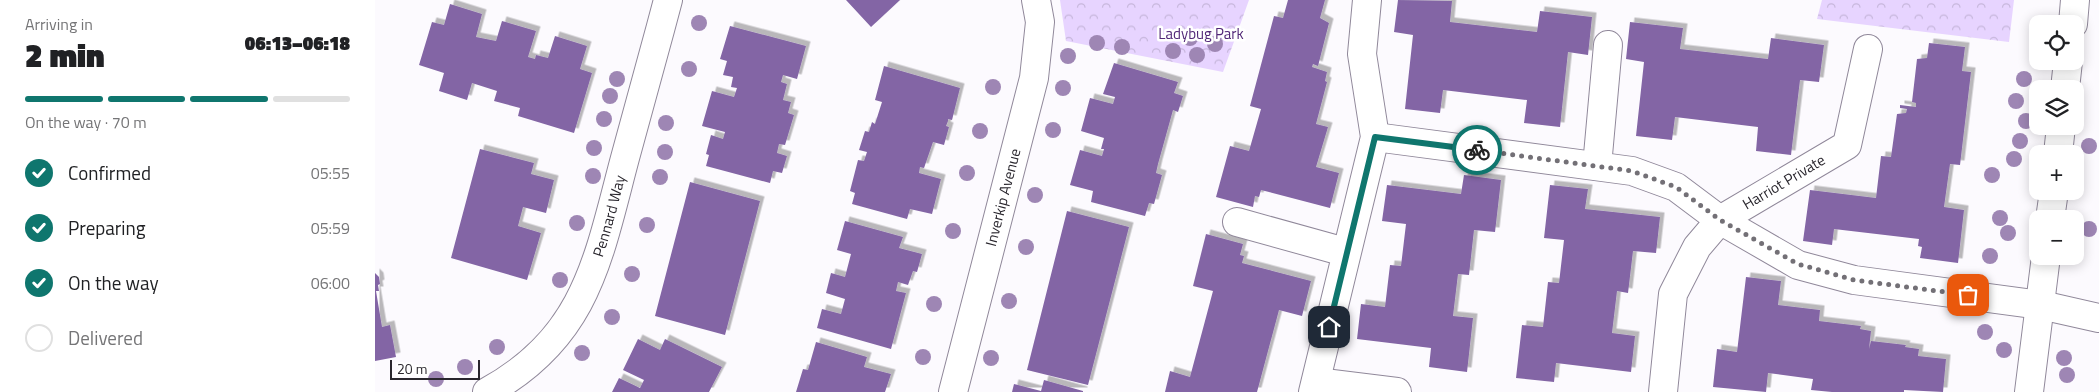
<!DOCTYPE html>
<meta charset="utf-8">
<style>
:root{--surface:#fff;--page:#f6f6f6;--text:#202124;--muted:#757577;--line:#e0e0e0;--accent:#0f766e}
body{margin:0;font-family:"Titillium Web",sans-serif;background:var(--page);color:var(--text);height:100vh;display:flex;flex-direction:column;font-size:19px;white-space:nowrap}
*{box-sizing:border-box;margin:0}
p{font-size:16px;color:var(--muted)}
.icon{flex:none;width:28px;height:28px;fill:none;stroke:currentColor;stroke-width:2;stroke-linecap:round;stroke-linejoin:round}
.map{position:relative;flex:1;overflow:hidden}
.side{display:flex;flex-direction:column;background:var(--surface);width:375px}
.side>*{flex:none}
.fabs{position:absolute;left:1654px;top:15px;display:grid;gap:10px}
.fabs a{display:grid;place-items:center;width:55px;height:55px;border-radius:10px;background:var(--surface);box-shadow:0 2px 12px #0003;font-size:25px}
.scale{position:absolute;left:15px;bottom:12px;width:90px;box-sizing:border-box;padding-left:5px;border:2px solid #29262d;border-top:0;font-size:14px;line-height:18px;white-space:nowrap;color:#29262d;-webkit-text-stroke:4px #fff;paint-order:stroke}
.pin{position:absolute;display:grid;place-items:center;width:42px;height:42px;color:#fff;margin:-21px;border-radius:10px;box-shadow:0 2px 8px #0006}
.courier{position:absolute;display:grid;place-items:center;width:50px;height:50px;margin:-25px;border:4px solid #0f766e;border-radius:50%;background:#fff;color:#222;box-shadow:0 1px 6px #0007}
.headline em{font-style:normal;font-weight:800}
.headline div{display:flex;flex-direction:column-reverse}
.headline{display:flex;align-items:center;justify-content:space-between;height:85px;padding:0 25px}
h1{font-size:32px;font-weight:800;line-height:38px}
.bar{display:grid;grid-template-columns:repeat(4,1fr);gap:8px 5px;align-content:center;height:60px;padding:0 25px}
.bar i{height:6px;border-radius:4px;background:var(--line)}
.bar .on{background:var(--accent)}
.bar p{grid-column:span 4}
ol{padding:0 25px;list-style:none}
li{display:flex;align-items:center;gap:15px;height:55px}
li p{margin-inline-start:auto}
li .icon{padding:5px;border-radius:50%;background:var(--accent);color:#fff;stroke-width:4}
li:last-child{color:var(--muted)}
li i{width:28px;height:28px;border:2px solid var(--line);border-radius:50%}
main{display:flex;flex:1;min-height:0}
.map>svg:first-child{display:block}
</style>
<main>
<section class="side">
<div class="headline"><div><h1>2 min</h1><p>Arriving in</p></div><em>06:13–06:18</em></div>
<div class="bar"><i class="on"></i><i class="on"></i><i class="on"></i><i></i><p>On the way · 70 m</p></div>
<ol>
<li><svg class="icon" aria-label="check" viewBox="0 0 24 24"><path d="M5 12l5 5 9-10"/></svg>Confirmed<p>05:55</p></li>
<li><svg class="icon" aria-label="check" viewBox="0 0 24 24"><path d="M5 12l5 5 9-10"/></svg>Preparing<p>05:59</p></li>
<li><svg class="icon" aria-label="check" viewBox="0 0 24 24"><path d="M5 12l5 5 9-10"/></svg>On the way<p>06:00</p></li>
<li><i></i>Delivered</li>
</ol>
</section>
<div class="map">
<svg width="1724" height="392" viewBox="0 0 1724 392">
<defs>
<pattern id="park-crowns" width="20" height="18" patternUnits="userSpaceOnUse" patternTransform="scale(1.25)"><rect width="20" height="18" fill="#e7d4ff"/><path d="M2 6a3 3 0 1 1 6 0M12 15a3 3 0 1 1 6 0" fill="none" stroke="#c6b6db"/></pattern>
<filter id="shadow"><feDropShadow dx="4.5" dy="-4.5" stdDeviation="0" flood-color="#0004"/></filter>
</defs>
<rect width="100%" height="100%" fill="#fcfafe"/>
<path fill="url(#park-crowns)" d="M685 0H874L848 72 691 41Z
M1447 0H1639L1634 42 1442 19Z"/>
<path fill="#8365a5" filter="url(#shadow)" d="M471 0H525L496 27Z
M913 0H950L945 18 954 23 943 66 938 64 937 67 952 72 950 81 952 82 941 124 953 127 941 167 964 173 955 208 886 190 884 197 880 196 878 207 841 197 855 146 874 151 886 109 875 106 899 16 908 18Z
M1023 0 1077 1 1075 22 1162 32 1165 11 1217 17 1213 55 1193 52 1185 127 1149 123 1152 100 1068 90 1065 113 1030 109 1038 35 1019 32Z
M75 4 107 14 101 37 121 41 127 21 161 31 153 57 160 59 161 55 173 58 180 36 212 46 205 69 217 73 199 133 143 116 145 108 119 101 122 91 97 83 92 100 64 91 69 73 44 65 57 22 69 25Z
M1255 22 1308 28 1305 49 1393 59 1396 38 1449 45 1444 82 1425 80 1416 155 1381 151 1383 127 1300 117 1297 140 1261 136 1269 62 1251 59Z
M355 26 431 46 422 79 408 75 406 82 412 84 408 100 416 102 413 113 419 115 410 145 404 144 402 153 412 156 407 173 398 171 395 183 331 166 334 155 331 154 336 135 348 139 350 132 327 126 337 91 359 97 362 88 356 87 358 77 348 75 352 61 345 59Z
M1554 43 1590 47 1587 71 1596 72 1585 165 1575 164 1569 207 1589 210 1583 263 1545 258 1547 247 1543 246 1544 239 1459 229 1457 245 1428 241 1435 190 1501 198 1506 156 1516 157 1522 114 1531 113 1532 109 1525 108V105L1541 107V103L1537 102 1542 59 1552 58Z
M739 63 803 82 799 93 808 96 803 112 798 110 783 164 781 173 787 175 779 204 774 203 770 216 716 202 718 191 695 185 705 150 727 156 729 149H726L729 138 706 131 715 98 738 104 740 97 728 94Z
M509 66 585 88 577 120 573 119V121L571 126 574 127 569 145 558 142 549 168 545 167 544 173 566 179 557 214 535 209 532 219 477 204 480 193 475 191 483 160 489 161 492 152 484 150 490 131 494 132 497 122 500 124 507 102 500 100Z
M105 149 159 163 156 174 179 180 171 213 148 207 143 226 166 233 152 280 76 258Z
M1089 175 1126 180 1120 232 1099 230 1094 275 1083 274 1078 316 1098 318 1092 372 1054 367 1056 348 982 339 986 304 1010 307 1015 265 1026 266 1031 224 1007 221 1012 185 1086 194Z
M315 182 385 201 350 335 280 316Z
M1175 185 1213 189 1210 209 1285 217 1281 253 1258 251 1253 293 1242 291 1237 333 1260 336 1256 372 1181 363 1179 382 1141 378 1147 325 1168 327 1173 282 1184 283 1189 240 1169 238Z
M692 211 754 227 713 385 652 370Z
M470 221 528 237 524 248 547 254 542 272 538 271 533 285 523 282 521 291 531 293 516 349 442 328 447 309 466 314 470 299 451 293 456 273 470 277 476 254 462 250Z
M831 234 868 244 865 255 869 256 867 263 936 281 927 316 904 310 882 392H790L795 371 815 377 838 291 818 286Z
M0 273 4 277 5 284 3 285 4 291H1L7 327 15 325 21 357 0 361Z
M1371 277 1406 281 1403 305 1445 310 1444 321 1486 326 1485 329 1496 331 1494 349 1496 341 1531 345 1530 347 1544 349 1543 356 1571 359 1568 392 1529 390V392H1457L1436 390 1438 379 1393 373 1391 392 1338 387 1342 349 1362 352Z
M263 339 285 350 290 339 347 367 334 392H237L244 378 265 388 269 380 248 370Z
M441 342 492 357 489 367 516 374 510 392H421L428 369 433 370Z
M669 380 708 391V392H637L639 384 666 391Z"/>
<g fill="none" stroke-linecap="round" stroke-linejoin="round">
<g stroke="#90889a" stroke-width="30">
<g id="minor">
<path d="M1698 24 1700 0"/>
<path d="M1690 89 1693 61"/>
<path d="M1000 137 1257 171 1301 187 1345 220 1423 265 1479 280 1666 305 1724 318"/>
<path d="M1683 154 1686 126"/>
<path d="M1222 166 1233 45"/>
<path d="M1675 219 1679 191"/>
<path d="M862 222 970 252"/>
<path d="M941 382 1022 392"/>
<path id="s1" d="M112 392C212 337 223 259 250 158 264 106 279 53 293 0"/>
<path id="s2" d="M578 392 659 78 665 22 661 0"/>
<path d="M938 392 1000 137 987 54 992 0"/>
<path id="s3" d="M1288 392 1298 294 1322 247 1345 220 1472 145 1493 49"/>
<path d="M1654 392 1671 256"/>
</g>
</g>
<use href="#minor" stroke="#fff" stroke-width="28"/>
</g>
<g fill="#9e86b4">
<circle cx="324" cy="23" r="8"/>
<circle cx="815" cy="38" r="8"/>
<circle cx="722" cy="43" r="8"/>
<circle cx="840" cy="44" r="8"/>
<circle cx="747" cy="47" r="8"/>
<circle cx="798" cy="51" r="8"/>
<circle cx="822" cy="55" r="8"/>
<circle cx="693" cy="56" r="8"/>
<circle cx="314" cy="69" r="8"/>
<circle cx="242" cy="79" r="8"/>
<circle cx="1649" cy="79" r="8"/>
<circle cx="618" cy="87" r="8"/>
<circle cx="688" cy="88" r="8"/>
<circle cx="235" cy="96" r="8"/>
<circle cx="1641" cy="101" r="8"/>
<circle cx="229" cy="119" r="8"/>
<circle cx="1651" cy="121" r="8"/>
<circle cx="291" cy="123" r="8"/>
<circle cx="678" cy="130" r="8"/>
<circle cx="605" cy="131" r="8"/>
<circle cx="1645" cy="141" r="8"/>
<circle cx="1714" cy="146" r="8"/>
<circle cx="219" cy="148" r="8"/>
<circle cx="290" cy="152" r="8"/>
<circle cx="1639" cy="159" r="8"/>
<circle cx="592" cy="173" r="8"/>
<circle cx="1617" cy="175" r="8"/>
<circle cx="218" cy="176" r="8"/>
<circle cx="285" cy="177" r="8"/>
<circle cx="660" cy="195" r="8"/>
<circle cx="1625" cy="218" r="8"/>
<circle cx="202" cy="223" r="8"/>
<circle cx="272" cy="225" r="8"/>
<circle cx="1714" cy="229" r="8"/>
<circle cx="578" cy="231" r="8"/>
<circle cx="1633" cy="233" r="8"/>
<circle cx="651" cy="247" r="8"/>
<circle cx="1615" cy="256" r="8"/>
<circle cx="257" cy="274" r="8"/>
<circle cx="185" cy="280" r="8"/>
<circle cx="634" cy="301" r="8"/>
<circle cx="559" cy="304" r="8"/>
<circle cx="237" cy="317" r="8"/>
<circle cx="1610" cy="332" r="8"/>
<circle cx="122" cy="347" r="8"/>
<circle cx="1629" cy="350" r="8"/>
<circle cx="207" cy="353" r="8"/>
<circle cx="548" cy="357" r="8"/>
<circle cx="616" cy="358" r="8"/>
<circle cx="1689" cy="358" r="8"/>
<circle cx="90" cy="367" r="8"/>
<circle cx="1692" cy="375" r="8"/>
<circle cx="61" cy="379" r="8"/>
</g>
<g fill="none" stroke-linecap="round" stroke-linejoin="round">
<path stroke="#737076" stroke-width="5" stroke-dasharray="0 9" d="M1102 150 1257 171 1301 187 1345 220 1423 264 1479 280 1593 295"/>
<path stroke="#0f766e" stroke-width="6" d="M954 327 1000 137 1102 150"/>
</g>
<g text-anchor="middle" stroke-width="5" stroke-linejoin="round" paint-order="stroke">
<g font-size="15" fill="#522878" stroke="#fff">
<text x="826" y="39">Ladybug Park</text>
</g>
<g font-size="15" fill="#29262d" stroke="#fff">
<text dy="5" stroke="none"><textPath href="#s3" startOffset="261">Harriot Private</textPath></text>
<text dy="5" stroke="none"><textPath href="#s2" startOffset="201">Inverkip Avenue</textPath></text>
<text dy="5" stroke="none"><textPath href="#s1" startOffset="222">Pennard Way</textPath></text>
</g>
</g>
</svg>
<div class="fabs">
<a><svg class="icon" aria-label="locate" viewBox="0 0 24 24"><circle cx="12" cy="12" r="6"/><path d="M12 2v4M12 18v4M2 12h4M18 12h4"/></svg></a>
<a><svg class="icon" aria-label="layers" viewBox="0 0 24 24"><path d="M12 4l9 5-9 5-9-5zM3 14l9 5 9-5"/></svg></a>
<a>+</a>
<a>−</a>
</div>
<div class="scale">20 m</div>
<div class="pin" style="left:1593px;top:295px;background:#ea580c"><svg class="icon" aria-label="bag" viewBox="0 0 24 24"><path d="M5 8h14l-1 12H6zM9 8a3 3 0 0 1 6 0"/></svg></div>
<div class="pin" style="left:954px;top:327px;background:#1f2937"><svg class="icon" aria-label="home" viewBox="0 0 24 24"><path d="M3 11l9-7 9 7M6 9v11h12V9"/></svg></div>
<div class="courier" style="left:1102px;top:150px"><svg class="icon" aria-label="bike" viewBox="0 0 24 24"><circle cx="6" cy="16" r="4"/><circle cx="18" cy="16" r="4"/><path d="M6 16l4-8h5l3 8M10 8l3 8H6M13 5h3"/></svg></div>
</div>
</main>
